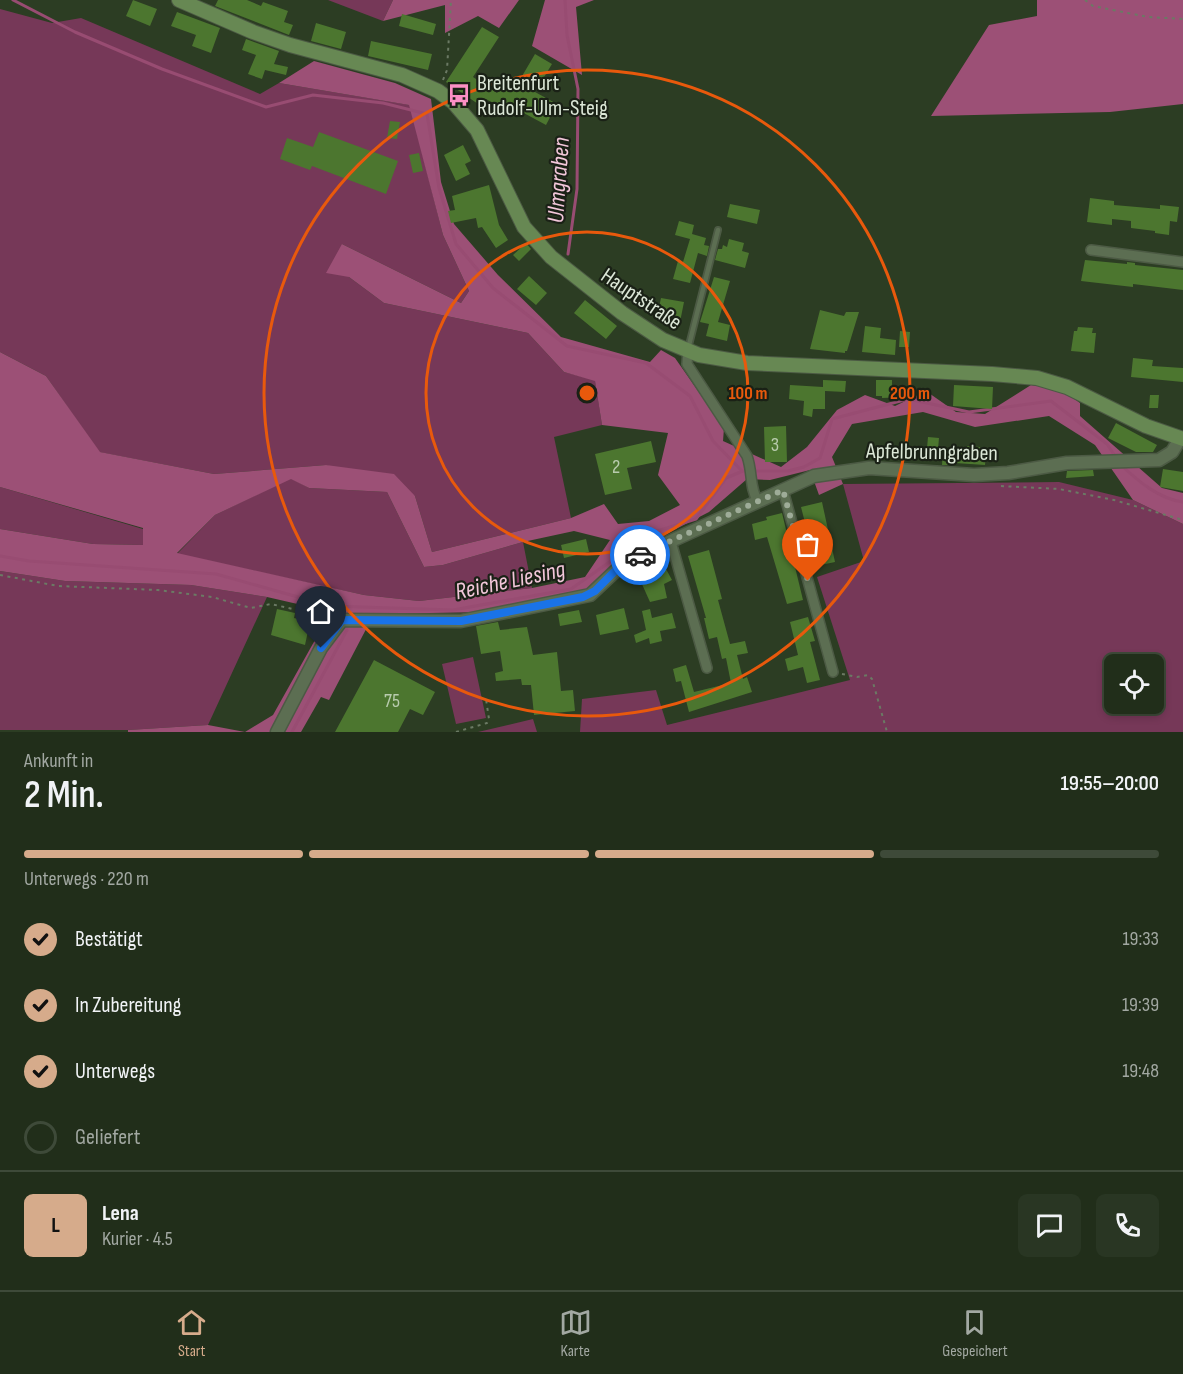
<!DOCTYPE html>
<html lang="de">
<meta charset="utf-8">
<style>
:root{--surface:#212e1a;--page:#293623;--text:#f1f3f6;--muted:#a2a8a2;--line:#3e4a39;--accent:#d6ab8b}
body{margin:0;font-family:"Sofia Sans Condensed",sans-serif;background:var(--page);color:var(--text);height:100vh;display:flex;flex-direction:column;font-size:22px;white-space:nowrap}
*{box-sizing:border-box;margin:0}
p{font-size:20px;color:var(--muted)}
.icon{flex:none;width:33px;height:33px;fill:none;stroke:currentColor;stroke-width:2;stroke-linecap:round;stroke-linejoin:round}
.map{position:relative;height:732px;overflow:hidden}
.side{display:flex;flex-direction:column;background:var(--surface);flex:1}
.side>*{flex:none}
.tools{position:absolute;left:1104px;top:654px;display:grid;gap:12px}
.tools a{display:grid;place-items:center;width:60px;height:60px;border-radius:9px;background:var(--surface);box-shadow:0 3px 9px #0003,0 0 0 2px var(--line);font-size:30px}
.pin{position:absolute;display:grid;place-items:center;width:51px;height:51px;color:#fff;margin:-62px -26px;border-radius:50% 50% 50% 0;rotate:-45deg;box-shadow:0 0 6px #0007}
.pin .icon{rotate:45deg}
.courier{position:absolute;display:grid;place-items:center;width:60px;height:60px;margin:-30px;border:4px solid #1a73e8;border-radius:50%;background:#fff;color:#222;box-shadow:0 2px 8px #0007}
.summary em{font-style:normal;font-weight:600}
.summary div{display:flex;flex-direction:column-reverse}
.summary{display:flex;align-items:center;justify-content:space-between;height:102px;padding:0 24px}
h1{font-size:39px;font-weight:600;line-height:45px}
.bar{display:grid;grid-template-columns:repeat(4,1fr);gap:9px 6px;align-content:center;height:72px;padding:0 24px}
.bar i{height:8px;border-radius:4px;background:var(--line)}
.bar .selected{background:var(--accent)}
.bar p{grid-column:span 4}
.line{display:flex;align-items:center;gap:15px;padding:0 24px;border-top:2px solid var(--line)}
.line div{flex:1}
.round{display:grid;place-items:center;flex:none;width:63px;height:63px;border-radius:9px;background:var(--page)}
ol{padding:0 24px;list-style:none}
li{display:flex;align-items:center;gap:18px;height:66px}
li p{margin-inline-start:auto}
li .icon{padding:6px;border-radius:50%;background:var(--accent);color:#111;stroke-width:4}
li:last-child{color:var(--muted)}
li i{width:33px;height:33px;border:3px solid var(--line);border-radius:50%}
.tab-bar{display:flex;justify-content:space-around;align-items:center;height:84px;border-top:2px solid var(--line);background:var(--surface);font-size:16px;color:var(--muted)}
.tab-bar a{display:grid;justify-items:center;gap:3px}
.tab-bar .selected{color:var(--accent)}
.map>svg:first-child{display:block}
</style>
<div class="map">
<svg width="1183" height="732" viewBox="0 0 1183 732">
<rect width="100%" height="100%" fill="#2c3d23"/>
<path fill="#763858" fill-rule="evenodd" d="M328 0H393L383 21Z
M0 9 52 23 81 18 260 94 279 83 410 105 443 235 469 291 461 303 342 244 349 277 384 303 528 333 564 372 595 380 602 425 554 437 571 518 432 552 415 496 326 465 214 474 99 452 46 376 0 352Z
M291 478 309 488 387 492 424 567 443 565 523 542 532 588 419 601 364 595 177 554 215 515Z
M1059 482 1133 500 1183 524V732H580L582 699 656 690 667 725 850 680 817 577 864 561 843 484ZM1114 664H1154V704H1114Z
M0 487 143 529V545L93 544 0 529Z
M0 571 65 581 191 585 267 597 208 725 128 730H0Z
M473 657 486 718 456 724 442 664Z
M533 719 537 732H478Z"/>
<path fill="#9c5076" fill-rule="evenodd" d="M393 0H519L499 28 478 16 445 33V5L383 21Z
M545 0H594L576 7 582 75 532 46Z
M1037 0H1183V104L1110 112 931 116 989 25 1037 16Z
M314 61 395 83 431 99 441 182 454 224 498 275 561 337 650 362 661 350 675 358 724 428 723 441 781 467 807 447 837 410 865 395 895 406 926 391 956 412 985 414 1031 385 1060 389 1080 403V416L1162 488 1183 493V524L1133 500 1095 445 1049 416 975 427 923 412 852 424 832 457 843 484 819 495 810 470 770 480 747 479 709 512 635 550 588 592 485 612 374 614 329 700 321 697 301 732H128V730L208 725 245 732 273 715 315 640 327 649 341 614 267 597 191 585 65 581 0 571V529L93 544 143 545V528L0 487V352L46 376 100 452 214 474 326 465 394 474 415 496 432 552 571 518 604 504 618 524 649 521 680 505 658 475 668 433 602 425 595 381 564 372 528 333 384 303 349 277 326 273 342 244 461 303 469 291 443 235 409 105 279 83ZM291 479 309 488 387 492 424 567 443 565 523 542 574 531 610 540 585 577 532 588 419 601 364 595 177 553 215 515Z"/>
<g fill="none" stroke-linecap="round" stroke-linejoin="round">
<path stroke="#984c72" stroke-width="3" d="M13 0 75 32 162 69 266 107 313 95 383 103 427 114 439 188 456 244 493 288 567 346 646 363 690 396 713 441 742 471
M565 0 567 35 578 89 577 189 568 254
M1121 465C1138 481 1159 499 1183 502
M0 556 29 561 216 574 330 606 453 610 571 589 651 533 696 519 726 478 743 471H788L804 467 820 458 832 419 908 399 969 412 1051 401 1107 444 1115 456
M292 732 347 630"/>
</g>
<path fill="#4c762f" d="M133 0 157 9 150 26 126 16Z
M218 0H247L261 6 263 2 288 11 284 22 293 25 289 35 215 6Z
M177 12 220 28 211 53 192 46 196 35 171 26Z
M402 14 436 24 433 35 399 26Z
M316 23 346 32 341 49 311 41Z
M482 27 499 37 473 77 497 93 505 77 518 83 535 54 552 64 535 92 557 104 546 125 507 104 504 109 486 99 481 106 446 82Z
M246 39 279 51 274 64 288 67 286 75 265 70 262 79 248 74 256 55 242 50Z
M371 41 432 54 428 70 368 56Z
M390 121 400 122 397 139 387 138Z
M319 132 398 161 386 194 312 166 310 170 280 159 287 138 313 147Z
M463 145 471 161 465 164 470 174 456 181 444 155Z
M419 153 423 171 413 173 409 155Z
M489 185 499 225 508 240 496 248 482 227 478 228 476 218 451 223 448 211 455 210 452 196Z
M1090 198 1114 201V205L1160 209V205L1179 207 1177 222 1170 221 1169 235 1155 233V231L1131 228V221L1112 219V225L1087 222Z
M730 204 760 210 757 224 727 217Z
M679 221 694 225 692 234 706 238 704 245 709 246 707 256 698 253 690 283 673 279 678 261 683 262 690 239 675 235Z
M729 239 744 243 742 251 749 253 745 268 715 260 718 249H722L723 245 727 247Z
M526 243 531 249 519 261 513 255Z
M1085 260 1127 264V262L1135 263V265L1183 270V290L1133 284V287L1081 281Z
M529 276 547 293 536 305 517 289Z
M714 277 730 281 718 322 730 325 727 341 706 336 709 324 700 322Z
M661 298 684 302 680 322 657 317Z
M585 300 617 326 606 339 574 313Z
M820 310 844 316 846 312H859L847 351H845V353L810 349Z
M865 326 881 328 880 338 896 340 895 355 862 352Z
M1078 327 1093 328 1092 333H1096L1094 353 1071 351 1074 331H1077Z
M900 331 910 332 909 347H899Z
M1133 358 1153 360 1152 366 1183 368V382L1131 377Z
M823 380 846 381 845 392 825 391V409H813L812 417 803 415 804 401 789 399 790 385 823 387Z
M876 380H892V389L905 388 906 397 882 398V396H876Z
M954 385 993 387 992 409 953 406Z
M1150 395H1159L1158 408H1149Z
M1116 423 1157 445 1153 452H1136L1108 438Z
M786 426 787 462H765L764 427Z
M928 437 939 438 938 449 927 448Z
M651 441 656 462 627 468 632 489 605 495 595 454Z
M967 446 980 447 979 454 986 455 985 465 955 463 954 465H942L943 451 966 453Z
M1163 469 1183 472V491L1160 487Z
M1093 470 1094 476 1066 478 1067 471Z
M822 502 835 562 816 566 801 507Z
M782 513 803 600 787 604 767 537 755 540 752 524 767 520 766 517Z
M586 539 589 552 564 558 561 545Z
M709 550 722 599 718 600 730 644 745 641 748 653 737 655 743 679 747 677 752 692 689 712 681 681 676 682 673 669 686 665 694 692 731 683 726 658 722 659 717 637 709 639 704 618H706L688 556Z
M666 569 672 580 664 584 667 598 650 602 641 582Z
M624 608 629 629 600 635 596 615Z
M277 609 295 613 294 618 310 622 305 645 271 635Z
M650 609 652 618 672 613 676 628 660 631 662 641 650 644 649 638 636 643 634 635 646 630 642 611Z
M579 610 582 622 560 626 558 614Z
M808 617 815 641 810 642 820 680 807 683 803 667 788 671 785 659 798 655 790 622Z
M498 622 500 630 527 627 533 655 557 652 561 691 573 690 575 711 534 715 531 685H522L521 679 496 681 495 673 503 671 500 651 481 654 476 626Z
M374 660 435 692 423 715 410 709 398 732H335Z"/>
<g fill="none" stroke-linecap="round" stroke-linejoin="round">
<g stroke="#4c5a44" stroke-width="8">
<path id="service" d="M688 349 718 230"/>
</g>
<g stroke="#4c5a44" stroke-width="12">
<path id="minor" d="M1091 250 1183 262
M688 351 687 364 747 456C753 473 749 487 758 502
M783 490 833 672
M671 542 707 668"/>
</g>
<g stroke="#4c5a44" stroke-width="15">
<path id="tertiary" d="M277 732 321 648 342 620 461 621 590 595 625 562 814 476 869 468 974 475 1008 473 1067 463 1159 460 1172 452 1180 439"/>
</g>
<g stroke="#4c5a44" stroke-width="16">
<path id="secondary" d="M179 0 253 32 290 45 402 75 438 91 453 102 477 130 524 227 551 257 622 313 663 340 699 355 747 363 992 374 1037 378 1067 387 1146 426 1183 439"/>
</g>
<path stroke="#6b7a64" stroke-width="2" stroke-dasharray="3 4.5" stroke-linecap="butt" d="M1085 0 1093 6 1148 17 1183 19
M443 80 447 70 451 0
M1001 486 1059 489 1114 500 1183 520
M0 575 58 586 158 590 212 597 251 608 271 604 331 618
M842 674 857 677 868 675 872 679 887 732
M456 732 487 723 489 719 486 699"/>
<use href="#service" stroke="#5c6e52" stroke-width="4.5"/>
<use href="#minor" stroke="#5c6e52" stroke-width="9"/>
<use href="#tertiary" stroke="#5c6e52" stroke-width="12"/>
<use href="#secondary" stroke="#678853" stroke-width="14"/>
</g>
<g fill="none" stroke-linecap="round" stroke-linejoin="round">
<path stroke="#9eac98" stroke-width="6" stroke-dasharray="0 10.8" d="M640 555 783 490 808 581"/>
<path stroke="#1a73e8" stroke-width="8" d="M321 648 342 620 461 621 583 597 595 591 620 566 640 555"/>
</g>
<g fill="none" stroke="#e8590c" stroke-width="3">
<circle cx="587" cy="393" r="161"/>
<circle cx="587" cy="393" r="323"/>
</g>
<defs>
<g id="bus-bare" transform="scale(1.8)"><path d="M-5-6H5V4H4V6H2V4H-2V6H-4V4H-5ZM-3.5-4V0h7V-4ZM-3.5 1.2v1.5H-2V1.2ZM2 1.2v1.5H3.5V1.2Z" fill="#fb8fc4" stroke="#1a2116" stroke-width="2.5" paint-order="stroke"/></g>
</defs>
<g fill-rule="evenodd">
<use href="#bus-bare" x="459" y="95"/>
</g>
<g text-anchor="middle" stroke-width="4.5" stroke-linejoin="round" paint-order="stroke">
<g font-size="20" fill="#b8cbad">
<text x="775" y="451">3</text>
<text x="616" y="473">2</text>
<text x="392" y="707">75</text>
</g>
<g font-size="22" fill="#dce7d7" stroke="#1a2116" text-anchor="start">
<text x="477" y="90">Breitenfurt<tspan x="477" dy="25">Rudolf-Ulm-Steig</tspan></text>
</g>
<g font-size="22" fill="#dce7d7" stroke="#1a2116">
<text transform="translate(642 298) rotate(34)" y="8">Hauptstraße</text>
<text transform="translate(932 451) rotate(1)" y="8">Apfelbrunngraben</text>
</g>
<g font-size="24" font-style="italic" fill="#f3c7da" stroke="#1a2116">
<text transform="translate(558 180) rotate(-86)" y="8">Ulmgraben</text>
<text transform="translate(510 580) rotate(-12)" y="8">Reiche Liesing</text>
</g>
</g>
<circle cx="587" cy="393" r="9" fill="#e8590c" stroke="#1a2116" stroke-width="3"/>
<g font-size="18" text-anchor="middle" font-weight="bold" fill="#e8590c" stroke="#1a2116" stroke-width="4.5" stroke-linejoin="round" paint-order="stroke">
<text x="748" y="399">100 m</text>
<text x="910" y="399">200 m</text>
</g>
</svg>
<div class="tools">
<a><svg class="icon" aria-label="locate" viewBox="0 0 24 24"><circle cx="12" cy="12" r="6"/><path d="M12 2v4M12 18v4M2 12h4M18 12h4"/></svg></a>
</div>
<div class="pin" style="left:808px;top:581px;background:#ea580c"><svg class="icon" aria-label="bag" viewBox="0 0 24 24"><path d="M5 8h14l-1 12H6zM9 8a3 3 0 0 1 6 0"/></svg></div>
<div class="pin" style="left:321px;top:648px;background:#1f2937"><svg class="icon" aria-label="home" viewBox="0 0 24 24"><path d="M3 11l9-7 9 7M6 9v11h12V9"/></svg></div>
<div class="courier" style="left:640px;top:555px"><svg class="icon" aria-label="car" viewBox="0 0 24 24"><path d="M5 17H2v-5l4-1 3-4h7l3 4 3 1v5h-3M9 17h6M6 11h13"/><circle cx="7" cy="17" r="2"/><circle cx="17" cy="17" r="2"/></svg></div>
</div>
<section class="side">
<div class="summary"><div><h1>2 Min.</h1><p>Ankunft in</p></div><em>19:55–20:00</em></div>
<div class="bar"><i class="selected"></i><i class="selected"></i><i class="selected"></i><i></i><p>Unterwegs · 220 m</p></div>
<ol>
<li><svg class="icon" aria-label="check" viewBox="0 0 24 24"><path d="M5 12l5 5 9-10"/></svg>Bestätigt<p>19:33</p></li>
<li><svg class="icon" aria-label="check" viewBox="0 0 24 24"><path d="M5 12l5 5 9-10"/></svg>In Zubereitung<p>19:39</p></li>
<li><svg class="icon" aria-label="check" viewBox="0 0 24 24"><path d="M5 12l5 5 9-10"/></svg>Unterwegs<p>19:48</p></li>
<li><i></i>Geliefert</li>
</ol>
<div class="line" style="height:108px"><b class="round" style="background:var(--accent);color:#111">L</b><div><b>Lena</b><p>Kurier · 4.5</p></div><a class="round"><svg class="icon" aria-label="chat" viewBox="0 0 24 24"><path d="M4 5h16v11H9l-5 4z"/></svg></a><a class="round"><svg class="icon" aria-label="phone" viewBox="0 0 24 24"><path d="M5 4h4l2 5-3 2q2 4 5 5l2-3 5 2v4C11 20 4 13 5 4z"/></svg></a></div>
</section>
<nav class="tab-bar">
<a class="selected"><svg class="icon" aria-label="home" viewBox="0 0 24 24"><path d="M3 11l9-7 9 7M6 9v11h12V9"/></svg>Start</a>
<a><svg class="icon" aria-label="map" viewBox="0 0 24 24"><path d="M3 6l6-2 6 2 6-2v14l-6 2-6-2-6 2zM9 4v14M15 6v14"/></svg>Karte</a>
<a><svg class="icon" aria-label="saved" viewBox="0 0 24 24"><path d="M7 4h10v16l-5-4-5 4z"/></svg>Gespeichert</a>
</nav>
